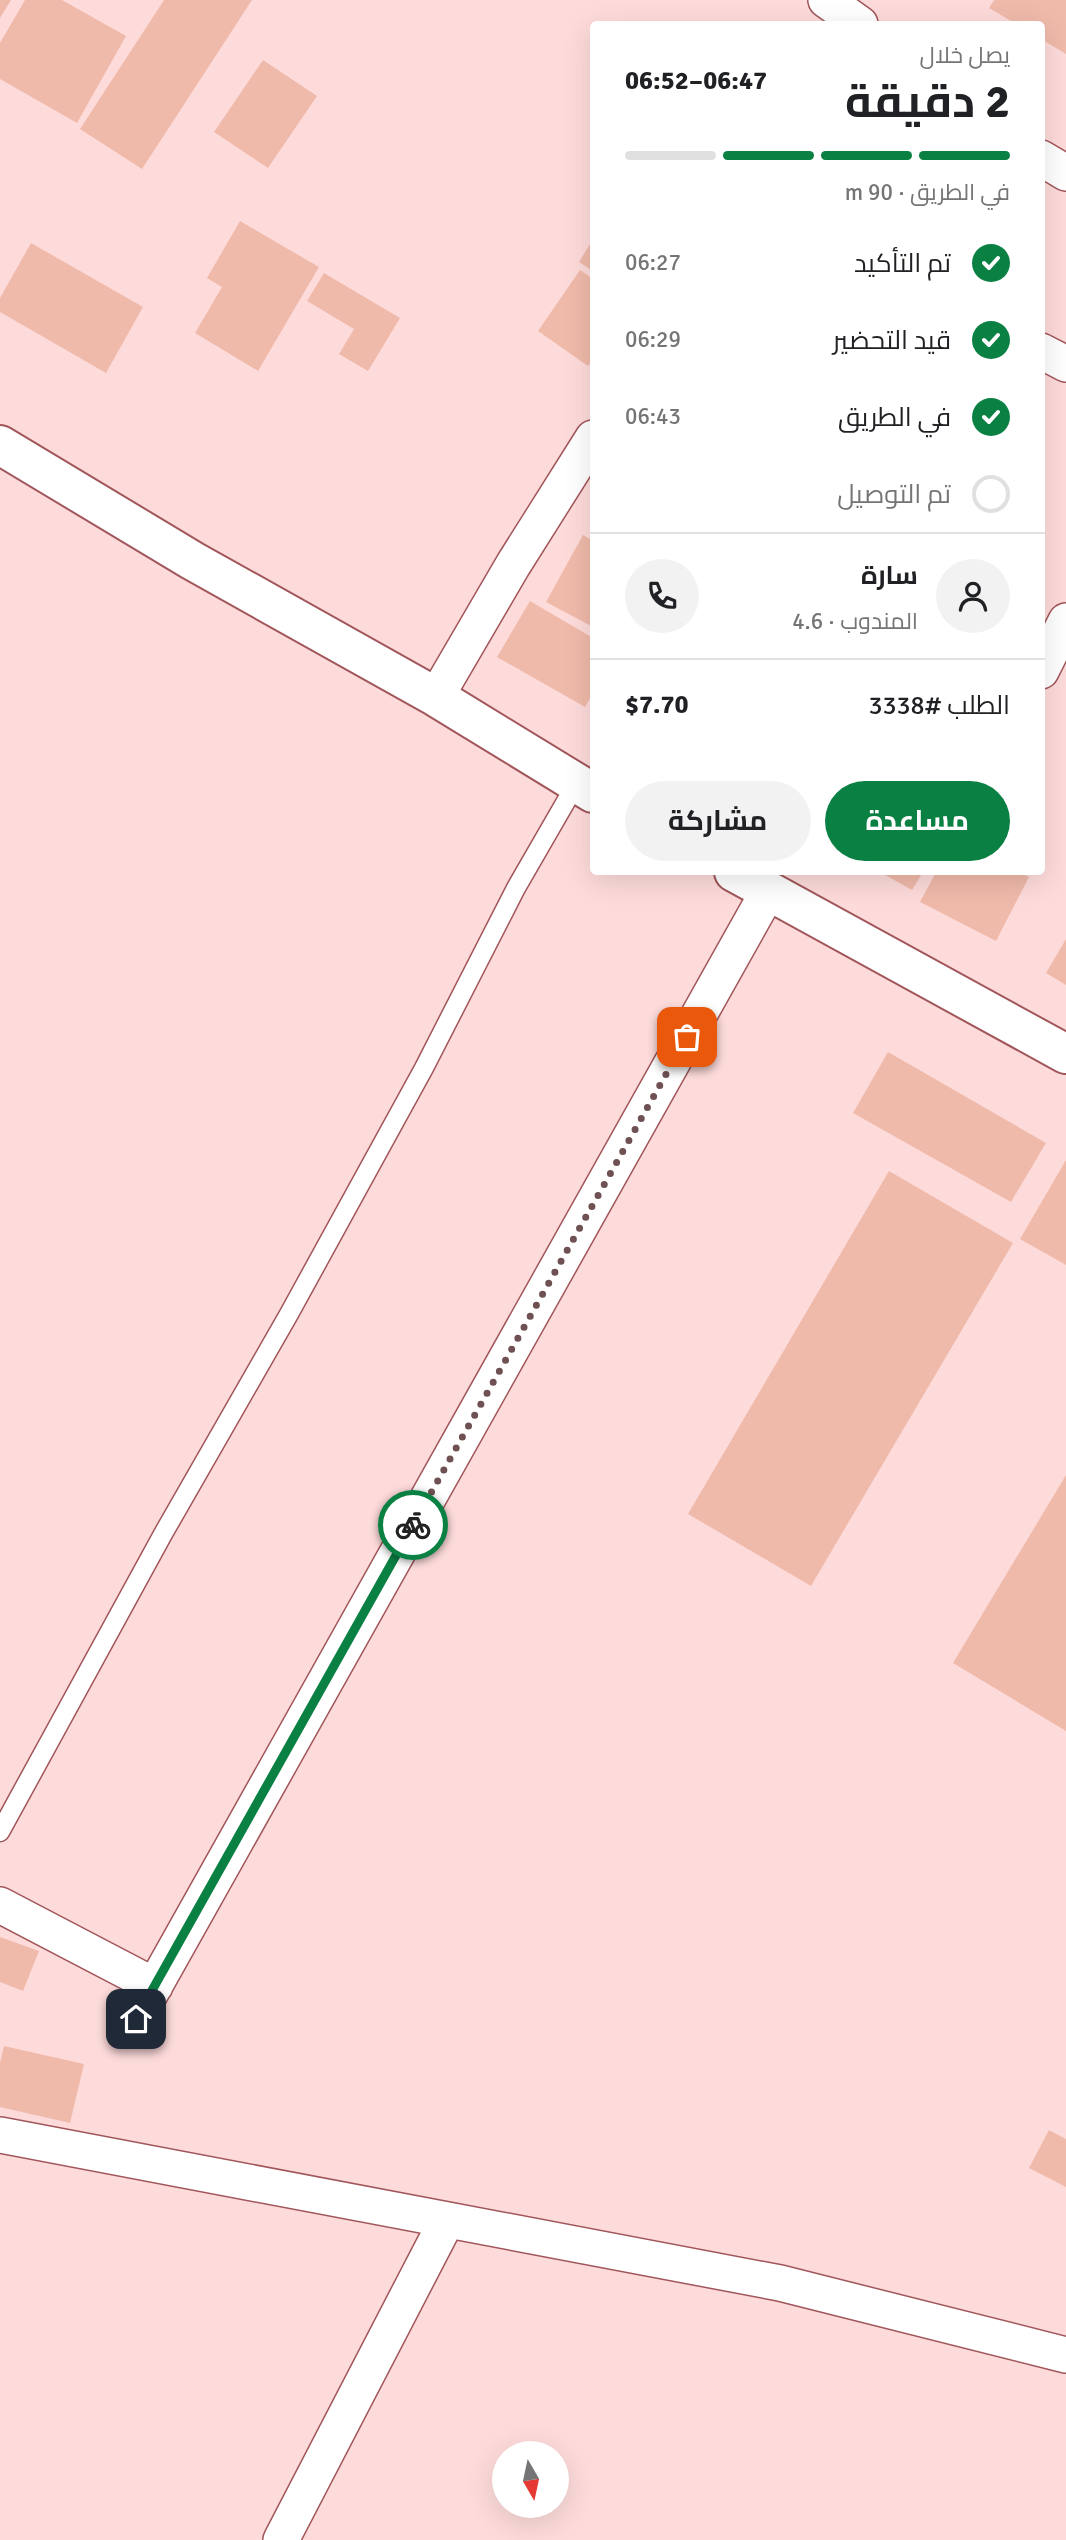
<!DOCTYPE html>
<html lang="ar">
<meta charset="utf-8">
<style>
:root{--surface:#fff;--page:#f2f2f2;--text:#202124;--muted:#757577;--line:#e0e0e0;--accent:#0b8043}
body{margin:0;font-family:Signika,Cairo,sans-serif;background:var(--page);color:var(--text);direction:rtl;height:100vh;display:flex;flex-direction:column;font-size:26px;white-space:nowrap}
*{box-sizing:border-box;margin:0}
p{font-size:23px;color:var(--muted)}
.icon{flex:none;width:38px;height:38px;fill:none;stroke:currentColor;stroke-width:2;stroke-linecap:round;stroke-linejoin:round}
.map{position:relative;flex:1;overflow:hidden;direction:ltr}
.panel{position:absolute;left:590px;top:21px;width:455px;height:854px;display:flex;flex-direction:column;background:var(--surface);border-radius:7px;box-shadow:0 7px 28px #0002;direction:rtl}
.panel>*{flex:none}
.needle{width:46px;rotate:171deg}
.tools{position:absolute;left:492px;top:2441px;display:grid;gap:14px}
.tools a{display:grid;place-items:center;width:77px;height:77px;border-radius:50%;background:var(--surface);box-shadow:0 7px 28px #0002;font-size:35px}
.pin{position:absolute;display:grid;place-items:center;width:60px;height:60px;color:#fff;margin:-30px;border-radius:14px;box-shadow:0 4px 10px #0006}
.courier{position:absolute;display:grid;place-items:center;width:70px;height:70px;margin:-35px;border:5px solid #0b8043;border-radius:50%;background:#fff;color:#222;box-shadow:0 2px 9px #0007}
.headline em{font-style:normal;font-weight:700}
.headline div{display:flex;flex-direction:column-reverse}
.headline{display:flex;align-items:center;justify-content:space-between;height:119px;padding:0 35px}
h1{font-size:46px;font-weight:700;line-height:52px}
.bar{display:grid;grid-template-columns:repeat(4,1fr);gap:10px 7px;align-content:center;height:84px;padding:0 35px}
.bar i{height:9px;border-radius:5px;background:var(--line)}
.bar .selected{background:var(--accent)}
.bar p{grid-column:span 4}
.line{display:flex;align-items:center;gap:18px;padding:0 35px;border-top:2px solid var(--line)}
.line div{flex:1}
.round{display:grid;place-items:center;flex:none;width:74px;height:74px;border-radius:37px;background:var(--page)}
ol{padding:0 35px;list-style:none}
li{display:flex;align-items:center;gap:21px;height:77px}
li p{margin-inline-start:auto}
li .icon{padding:7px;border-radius:50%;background:var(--accent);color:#fff;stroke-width:4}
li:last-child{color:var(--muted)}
li i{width:38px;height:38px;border:4px solid var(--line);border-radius:50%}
.cta{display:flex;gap:14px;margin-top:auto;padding:14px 35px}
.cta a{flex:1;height:80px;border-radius:42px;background:var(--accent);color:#fff;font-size:28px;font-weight:700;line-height:80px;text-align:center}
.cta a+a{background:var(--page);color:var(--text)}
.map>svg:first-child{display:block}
</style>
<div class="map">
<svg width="1066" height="2540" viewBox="0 0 1066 2540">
<rect width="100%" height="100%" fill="#fedbdb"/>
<path fill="#f0baaa" d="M0 0H11L0 18Z
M25 0H62L126 36 77 123 0 79V43Z
M164 0H252L142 169 80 129Z
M994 0H1066V54L1041 39V24H1016L989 8Z
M263 60 317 96 268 168 214 132Z
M240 221 319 267 258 371 195 333 222 287 207 278Z
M593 239V271L579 262Z
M31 243 143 307 106 373 0 312V298Z
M580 270 593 279V359L588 366 538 331Z
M324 273 400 318 368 371 339 354 354 329 307 301Z
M583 535 593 541V627L546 602Z
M530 601 593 638V693L585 707 497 657Z
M880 872H923L912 890Z
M936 872H1018L1029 877 996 941 920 902Z
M1066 939V985L1046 973Z
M888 1052 1046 1143 1011 1202 853 1113Z
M1066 1160V1265L1020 1239Z
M889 1171 1013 1243 811 1586 688 1514Z
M1066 1475V1731L953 1663Z
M0 1937 39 1951 23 1991 0 1982Z
M4 2046 84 2064 70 2123 0 2107V2063Z
M1049 2130 1066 2139V2187L1029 2168Z"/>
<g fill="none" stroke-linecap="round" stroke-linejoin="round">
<g stroke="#a1565a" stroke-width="21">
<path id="lane" d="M0 1832 163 1534 289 1314 424 1068 516 888 576 784"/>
</g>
<g stroke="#a1565a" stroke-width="38">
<path id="street" d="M826 0 860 24
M1041 158 1066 173
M1041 351 1066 364
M1041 671 1066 621
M436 697 513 565 593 438
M0 1905 155 1986
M136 2019 769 890
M0 2135 780 2283 1066 2355
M281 2540 447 2220"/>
</g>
<g stroke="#a1565a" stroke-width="42">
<path id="primary" d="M0 445 193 561 436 697 593 793
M734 872 1066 1054"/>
</g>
<use href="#lane" stroke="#fff" stroke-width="18"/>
<use href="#street" stroke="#fff" stroke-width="35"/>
<use href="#primary" stroke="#fff" stroke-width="38"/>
</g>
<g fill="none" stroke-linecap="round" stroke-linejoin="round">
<path stroke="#705153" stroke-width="7" stroke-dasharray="0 12.6" d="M413 1525 687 1037"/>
<path stroke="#0b8043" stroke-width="9" d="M136 2019 413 1525"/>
</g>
</svg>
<div class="tools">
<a><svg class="needle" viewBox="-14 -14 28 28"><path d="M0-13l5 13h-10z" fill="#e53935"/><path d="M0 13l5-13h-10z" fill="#757577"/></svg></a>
</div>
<div class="pin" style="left:687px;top:1037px;background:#ea580c"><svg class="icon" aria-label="bag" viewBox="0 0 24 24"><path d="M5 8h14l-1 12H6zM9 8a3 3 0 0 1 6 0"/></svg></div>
<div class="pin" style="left:136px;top:2019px;background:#1f2937"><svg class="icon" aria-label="home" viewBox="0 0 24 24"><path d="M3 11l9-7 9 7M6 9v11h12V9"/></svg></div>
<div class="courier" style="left:413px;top:1525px"><svg class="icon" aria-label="bike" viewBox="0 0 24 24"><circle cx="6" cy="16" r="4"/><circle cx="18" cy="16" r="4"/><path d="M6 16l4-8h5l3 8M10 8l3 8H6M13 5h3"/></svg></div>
<section class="panel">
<div class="headline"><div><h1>2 دقيقة</h1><p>يصل خلال</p></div><em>06:47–06:52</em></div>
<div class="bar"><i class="selected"></i><i class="selected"></i><i class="selected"></i><i></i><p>في الطريق · 90 m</p></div>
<ol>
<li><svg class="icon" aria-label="check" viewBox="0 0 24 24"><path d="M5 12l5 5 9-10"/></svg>تم التأكيد<p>06:27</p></li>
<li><svg class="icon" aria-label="check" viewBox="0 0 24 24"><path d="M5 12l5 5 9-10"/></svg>قيد التحضير<p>06:29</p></li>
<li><svg class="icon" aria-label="check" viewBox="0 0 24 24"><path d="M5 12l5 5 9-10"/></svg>في الطريق<p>06:43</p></li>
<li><i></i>تم التوصيل</li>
</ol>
<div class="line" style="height:126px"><a class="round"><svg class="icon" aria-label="person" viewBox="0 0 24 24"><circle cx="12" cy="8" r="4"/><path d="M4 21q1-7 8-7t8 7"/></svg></a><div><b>سارة</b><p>المندوب · 4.6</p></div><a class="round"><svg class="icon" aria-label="phone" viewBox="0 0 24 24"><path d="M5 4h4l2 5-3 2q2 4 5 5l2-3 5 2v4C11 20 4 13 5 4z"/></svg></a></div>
<div class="line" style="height:91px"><div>الطلب #3338</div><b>$7.70</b></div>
<div class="cta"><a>مساعدة</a><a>مشاركة</a></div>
</section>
</div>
